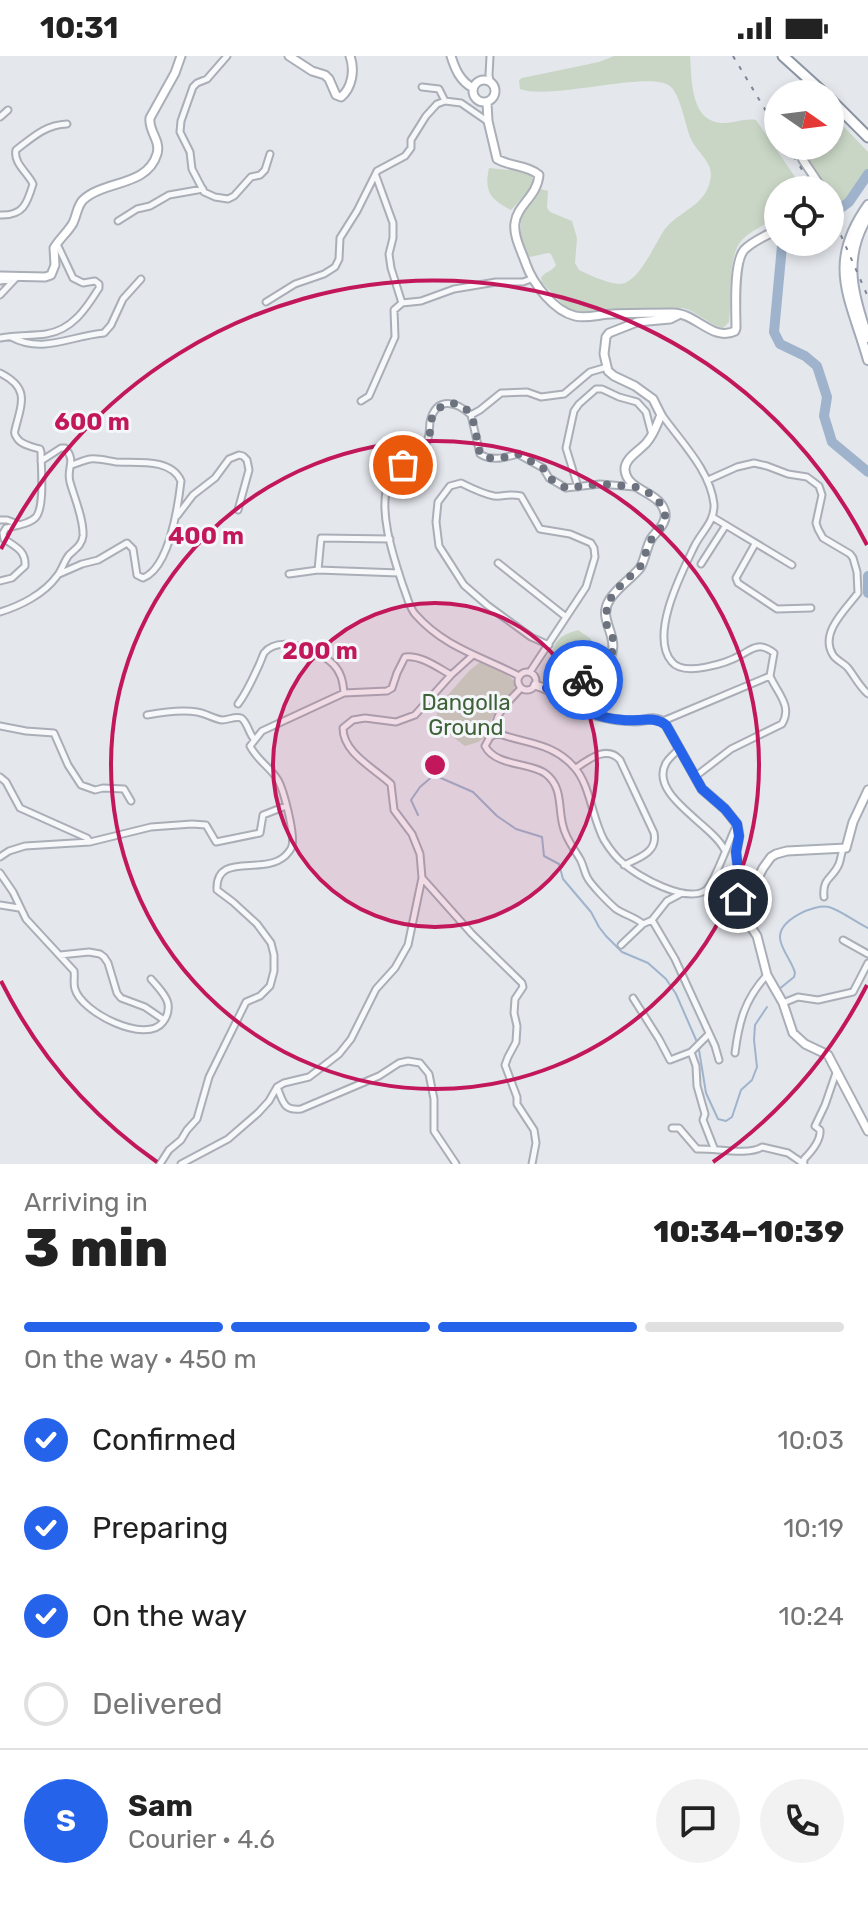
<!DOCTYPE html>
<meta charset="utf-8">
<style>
:root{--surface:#fff;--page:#f2f2f2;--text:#222;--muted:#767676;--line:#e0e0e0;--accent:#2563eb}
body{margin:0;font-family:Rubik,sans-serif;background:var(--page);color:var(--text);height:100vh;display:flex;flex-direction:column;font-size:30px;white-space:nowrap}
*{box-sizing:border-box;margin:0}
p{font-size:26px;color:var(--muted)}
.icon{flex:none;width:44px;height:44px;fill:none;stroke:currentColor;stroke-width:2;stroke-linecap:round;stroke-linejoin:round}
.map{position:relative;height:1108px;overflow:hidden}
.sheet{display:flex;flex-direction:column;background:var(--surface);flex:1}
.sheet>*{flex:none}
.needle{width:52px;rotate:104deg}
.controls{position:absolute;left:764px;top:24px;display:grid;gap:16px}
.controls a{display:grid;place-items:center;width:80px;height:80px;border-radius:50%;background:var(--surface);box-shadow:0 4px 12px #0003;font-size:40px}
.pin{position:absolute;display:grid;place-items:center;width:68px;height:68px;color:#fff;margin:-34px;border:4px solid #fff;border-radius:50%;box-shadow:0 2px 8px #0007}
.courier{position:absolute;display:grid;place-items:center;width:80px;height:80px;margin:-40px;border:6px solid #2563eb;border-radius:50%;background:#fff;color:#222;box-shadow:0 2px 10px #0007}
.summary em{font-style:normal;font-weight:800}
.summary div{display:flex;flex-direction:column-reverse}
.summary{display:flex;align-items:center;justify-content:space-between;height:136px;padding:0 24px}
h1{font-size:52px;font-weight:800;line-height:60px}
.bar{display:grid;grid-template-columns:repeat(4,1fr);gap:12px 8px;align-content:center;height:96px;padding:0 24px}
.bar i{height:10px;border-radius:6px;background:var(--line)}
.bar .on{background:var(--accent)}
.bar p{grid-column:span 4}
.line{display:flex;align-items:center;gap:20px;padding:0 24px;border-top:2px solid var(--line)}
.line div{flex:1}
.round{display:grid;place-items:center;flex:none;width:84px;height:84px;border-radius:42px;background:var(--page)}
ol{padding:0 24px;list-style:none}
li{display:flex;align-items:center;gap:24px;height:88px}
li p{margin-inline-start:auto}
li .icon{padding:8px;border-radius:50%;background:var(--accent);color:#fff;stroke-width:4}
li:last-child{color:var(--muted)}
li i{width:44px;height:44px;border:4px solid var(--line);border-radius:50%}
.status{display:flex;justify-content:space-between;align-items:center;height:56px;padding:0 40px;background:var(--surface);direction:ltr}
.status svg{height:22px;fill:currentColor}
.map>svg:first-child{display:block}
</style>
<div class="status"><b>10:31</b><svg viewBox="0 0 49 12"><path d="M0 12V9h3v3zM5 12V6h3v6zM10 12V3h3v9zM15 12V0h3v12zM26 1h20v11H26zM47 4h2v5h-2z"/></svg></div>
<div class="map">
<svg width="868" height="1108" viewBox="0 0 868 1108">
<rect width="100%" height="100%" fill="#e4e7ec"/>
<path fill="#c9d6c5" d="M614 0H690C692 24 690 67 724 67 735 67 745 62 756 64L804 134H778V161C766 168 750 175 741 185 727 202 732 244 729 266L723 272C708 268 698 256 683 252L606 253 580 256 567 252 542 227 541 222C544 216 553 215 556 209L551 198 548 197 530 201 528 200C516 167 518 161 540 133L548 135 547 152 550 156 572 165 577 182 575 207 579 214C589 219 615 231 625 227 642 220 655 187 665 173 679 155 705 150 710 125 715 107 698 98 691 83 685 69 681 41 671 31 652 13 553 45 520 33L519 24 522 22 599 6Z
M830 56 868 96V113L844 148H839L811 108 802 90H830Z
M489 112 527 116 532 119 533 130 511 154C490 143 484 136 489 112Z
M578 574 591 583 594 600 588 611 569 618 557 613 550 599C557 582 561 579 578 574Z
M480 606C494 610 506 616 516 627 512 647 489 647 489 679L478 686 465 690 450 679 436 662 439 649 469 615Z"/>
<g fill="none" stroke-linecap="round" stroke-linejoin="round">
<path stroke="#9fb4cc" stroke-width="2" d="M418 759 411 744 420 731 434 719 473 736 497 760 516 773 542 781 544 800 559 808 563 823 591 856 599 871 606 880 622 896 648 907 666 923 676 938 697 986
M778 934 794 921 795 917C792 905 781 894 780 882 779 864 813 848 829 851 840 854 857 867 868 872
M699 994 706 1037 718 1063 726 1065 732 1061 741 1034 752 1024 757 1011 754 984 755 969 767 951"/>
<path stroke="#9fb4cc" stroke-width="10" d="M830 160 849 146 868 118
M785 186 782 190 774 276 780 288 805 300 817 310 827 341 824 360 832 386 868 416
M868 520V537"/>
<g stroke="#a9aeb7" stroke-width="9">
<path id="street" d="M227 0 207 23 197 27 193 31 181 65 180 76 190 96 192 113 204 136 215 141 228 143 234 140 251 121 260 119 265 114 270 98
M490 25 489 19 490 0
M422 31 439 33 445 45
M0 61 8 54
M376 120 393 167V182L389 198 391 212 402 247
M0 159C23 160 27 148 33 128 28 117 13 107 16 94 33 81 45 69 67 68
M118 165 137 153 150 150 169 139 203 133
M0 225 14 223
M0 239 16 222
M266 246 295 228 324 218 335 211 339 203 340 182 357 155 377 115 405 100 411 92V84L426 60 437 48 445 45 461 47 487 65
M11 281C43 298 70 280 104 277L111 269 123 243 141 223
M0 282C15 279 31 280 46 278 72 274 86 253 99 232V228L95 225 83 227 73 222 57 188
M0 317C28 331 23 344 16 370 15 375 13 377 17 382 21 389 33 391 40 393L41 396C41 411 45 450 36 461 30 468 15 470 6 472L3 477 4 483C16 491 26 495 25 510L12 522 0 525
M361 345 369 340 395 281 394 254 402 247 421 245 454 233 496 226H523L531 223
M471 359 480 398C492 406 506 401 518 398L543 412 549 422 566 432 600 428 635 431
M662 359C681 386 710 414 714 448 715 466 701 476 694 491 681 518 649 580 672 606 684 621 727 607 741 599 747 596 751 592 758 591 764 590 769 593 774 597L770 620
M708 424 737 411 754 407 767 410 788 418 807 421 819 430 822 439 816 467 818 473 823 482 850 498 853 502 857 516 858 537C846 553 819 577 833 599 837 605 844 607 848 612 855 621 859 630 868 638
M578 431 566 392 574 355 579 348 596 333H602L619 341 637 346 646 356 652 379
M177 460 193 439 215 422 229 403 239 399 243 400 247 404 249 414 238 454
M714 462 792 509
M0 464H7L18 468
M755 488 736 522 738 527 777 553 811 552
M498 507 566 561
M701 508 726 469
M318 514 321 482 390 483
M59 518 82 508 98 504 127 487 133 493 137 519 143 522C169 512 178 451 181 425 171 402 137 407 116 406 108 405 99 402 90 403 84 404 78 407 72 409
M289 518 318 514 399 517
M0 556C20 550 44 538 57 520 62 514 64 505 69 499 75 493 82 489 83 480 84 463 74 441 70 426 66 412 77 405 65 392H61L41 405
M530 616 586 531 595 501 594 492 591 487 570 478 540 473 521 440C508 437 504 441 494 440 483 438 471 432 461 427L450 430 438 446 436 466 439 490 464 529 487 549 531 581 549 589
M518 625a9 9 0 1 1 18 0a9 9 0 1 1-18 0Z
M519 620C481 600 445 592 415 558 409 551 407 540 403 530 394 503 376 450 390 424 398 409 416 404 425 390 430 382 429 375 430 366 436 340 456 345 471 359L480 354 501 337 527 336 541 341 564 338 590 316 607 311
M521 632C510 645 491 659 497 677 525 688 552 686 574 711 590 728 592 762 604 784 609 792 615 801 623 807 638 821 687 848 706 834 715 826 730 782 737 768
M238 648C247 636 253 622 259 609 261 605 262 601 264 597 279 578 319 594 333 608 341 616 343 625 344 637
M147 659C163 656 181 653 197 656 205 657 214 663 222 664 228 664 235 660 241 662 247 665 249 678 254 683
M663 665 770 620
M0 670 26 675 54 677 68 709 81 729 95 734 103 732 124 733 131 745
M497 677 490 681 485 690C496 711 531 706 546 718 563 731 558 752 563 770 566 783 573 791 580 803 583 808 584 815 587 821 591 829 609 847 616 853 625 859 635 861 643 868
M679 693C675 697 669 702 666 707 648 739 713 769 724 793
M576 712C589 703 607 689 620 704L654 777C658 796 639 802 624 809
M696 720 731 693 782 668C793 650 777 637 770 620
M0 721 6 726 20 752 87 782 90 786
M0 801 9 795 25 790 90 786 151 771 192 768 206 769 216 786 260 777 263 759 286 750
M0 817 13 836 26 863 74 915C75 921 73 928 75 933 81 956 146 989 163 966 167 961 169 955 168 948 167 940 157 930 151 923
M423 823 472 878 522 927 523 931 515 943 514 957 517 970 516 986 508 1001 505 1009 517 1041V1048L534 1074 536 1087 532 1108
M824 841C822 821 833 823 839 808 841 803 841 798 843 793
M0 849 19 852
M652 864 675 903 715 990 719 1004
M843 884 868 898
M621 889 643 868 652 864 667 845 682 837
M60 899 89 896 100 898 104 901 108 907 117 937 121 942 145 951 164 964
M633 942 659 983 670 1004 691 996 709 978
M783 947 798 941 818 944 853 936 868 907
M691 996 696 1010 697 1030 705 1058 703 1064 714 1092
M735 997C739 965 745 943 767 919
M277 1031C283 1045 283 1055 301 1053L379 1020 399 1007 408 1005 420 1007 429 1018 434 1043V1075L456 1108
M672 1072H679L697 1093C715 1092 748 1100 762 1091L788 1097 804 1108
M804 1105V1103C811 1096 821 1085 820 1074L815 1070 825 1049 836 1017
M160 1108 169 1094 181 1084 187 1074 197 1063 209 1021 246 946 260 940 270 930 274 915V899L271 887 257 868 233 846 217 834C215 795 263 820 285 800 288 797 291 794 292 790 295 778 284 735 278 724 270 711 257 704 250 690L262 675 344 637 387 635 392 632 397 617 405 601C421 599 437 611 451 619
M181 1108 228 1083 258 1057 269 1045 277 1031 284 1027 309 1021 339 998 351 983 376 933 395 912 408 889 422 822 420 798 412 778 394 754 391 728C374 712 343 697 343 672L353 664 365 662 396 666 415 659 451 619 472 600"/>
</g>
<g stroke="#a9aeb7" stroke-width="11">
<path id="secondary" d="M289 0 312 15 325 19 329 23 336 39 341 41C352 32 355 14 350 0
M451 0C455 13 460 25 473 32
M473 35a11 11 0 1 1 22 0a11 11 0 1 1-22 0Z
M487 47 488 65 497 103C511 111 527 109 539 119 537 141 517 149 515 167 513 180 522 196 526 208 533 228 554 255 575 260 587 263 600 258 612 258 632 257 653 257 673 257 696 257 713 286 735 275L736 272C736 255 733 207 744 194 752 185 768 179 778 173
M797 90 803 104 823 134
M0 220 45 221 51 219 55 209 54 192C59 183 68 176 73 167 77 159 77 150 83 144 104 124 147 131 157 98 161 84 148 75 150 62L175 17 181 0
M535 629C558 635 575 654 598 660 610 663 624 665 636 665 643 665 649 662 655 663 662 664 662 665 666 669L702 733 725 753 737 768 739 780 736 796 739 820 738 843 743 859 757 880 767 919 783 947 793 977 805 988 828 999 868 1075
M547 632C566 630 591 628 604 612 628 582 594 567 610 543 619 530 631 523 640 512 645 504 646 492 651 483 656 475 667 468 665 457 661 435 627 436 625 414 624 402 641 394 647 386 654 378 657 368 661 359L653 343 635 330 614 320 608 315 604 298 606 281 609 277 637 266 670 263 678 259
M742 853 763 812 771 801 776 798 787 795 846 792 853 766 868 734"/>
</g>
<g stroke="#a3abb8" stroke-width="12">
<path id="primary" d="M868 149C825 209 851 243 868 304
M868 160C842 202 853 239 868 282"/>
</g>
<g stroke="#8b94a3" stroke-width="13">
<path id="highway" d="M783 0 825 38
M830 43 868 81"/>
</g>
<use href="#street" stroke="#f7f8fa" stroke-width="5"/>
<use href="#secondary" stroke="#fff" stroke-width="7"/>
<use href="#primary" stroke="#fff" stroke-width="8"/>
<use href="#highway" stroke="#fff" stroke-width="9"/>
<path stroke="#7d8696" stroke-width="2" stroke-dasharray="4 8" stroke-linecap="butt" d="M733 0 778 75
M787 90 815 134
M830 158 836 168 868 241"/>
</g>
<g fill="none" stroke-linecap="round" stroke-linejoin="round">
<path stroke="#6c737f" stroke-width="8" stroke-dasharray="0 14.4" d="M403 409C414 402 424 394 429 381 431 375 429 368 432 362 439 344 462 342 471 360 476 371 477 387 480 398 492 406 506 401 518 398L543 412 549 422 566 432 600 428 636 431 649 437 661 448 665 457V466L651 484 640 511 621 529 607 547 606 567 614 585 611 602 601 615 592 622 583 624"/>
<path stroke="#2563eb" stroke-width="10" d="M583 624 567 630 547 632C568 650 596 662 623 664 638 666 654 659 666 669L702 733 725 753 737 768 739 780 736 796 739 820 738 843"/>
</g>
<circle cx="435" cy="709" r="162" fill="#c2185b" fill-opacity=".12"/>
<g fill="none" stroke="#c2185b" stroke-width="4">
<circle cx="435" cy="709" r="162"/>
<circle cx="435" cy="709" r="324"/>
<path d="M867 929A485 485 0 0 1 713 1106M157 1106A485 485 0 0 1 1 925M1 493A485 485 0 0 1 867 489"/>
</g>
<g text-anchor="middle" stroke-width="6" stroke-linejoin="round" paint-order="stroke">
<g font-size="22" fill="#3f6138" stroke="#f4f6f9">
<text x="466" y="654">Dangolla<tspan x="466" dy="25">Ground</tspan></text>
</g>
</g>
<circle cx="435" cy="709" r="12" fill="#c2185b" stroke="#f4f6f9" stroke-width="4"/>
<g font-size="24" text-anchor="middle" font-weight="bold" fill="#c2185b" stroke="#f4f6f9" stroke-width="6" stroke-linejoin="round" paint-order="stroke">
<text x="92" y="374">600 m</text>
<text x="206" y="488">400 m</text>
<text x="320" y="603">200 m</text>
</g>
</svg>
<div class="controls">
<a><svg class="needle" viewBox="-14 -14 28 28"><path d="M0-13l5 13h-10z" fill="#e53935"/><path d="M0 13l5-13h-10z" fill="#767676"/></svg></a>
<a><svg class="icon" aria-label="locate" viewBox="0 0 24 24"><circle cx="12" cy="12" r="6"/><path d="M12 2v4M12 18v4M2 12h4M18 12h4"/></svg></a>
</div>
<div class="pin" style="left:403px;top:409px;background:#ea580c"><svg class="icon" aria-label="bag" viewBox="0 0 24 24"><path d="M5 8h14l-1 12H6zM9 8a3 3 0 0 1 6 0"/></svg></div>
<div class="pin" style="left:738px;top:843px;background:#1f2937"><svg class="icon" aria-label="home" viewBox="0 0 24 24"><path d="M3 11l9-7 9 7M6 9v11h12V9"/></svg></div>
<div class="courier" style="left:583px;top:624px"><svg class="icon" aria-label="bike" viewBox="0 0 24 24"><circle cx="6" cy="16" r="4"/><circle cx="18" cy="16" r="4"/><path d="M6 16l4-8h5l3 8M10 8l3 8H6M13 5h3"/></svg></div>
</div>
<section class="sheet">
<div class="summary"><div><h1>3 min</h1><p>Arriving in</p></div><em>10:34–10:39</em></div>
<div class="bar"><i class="on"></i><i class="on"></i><i class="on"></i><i></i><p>On the way · 450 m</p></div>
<ol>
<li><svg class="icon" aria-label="check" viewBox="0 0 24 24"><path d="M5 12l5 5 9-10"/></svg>Confirmed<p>10:03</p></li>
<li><svg class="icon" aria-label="check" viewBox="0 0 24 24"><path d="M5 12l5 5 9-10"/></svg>Preparing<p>10:19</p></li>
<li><svg class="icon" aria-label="check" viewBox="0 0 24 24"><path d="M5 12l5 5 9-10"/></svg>On the way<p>10:24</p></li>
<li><i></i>Delivered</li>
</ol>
<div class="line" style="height:144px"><b class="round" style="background:var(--accent);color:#fff">S</b><div><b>Sam</b><p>Courier · 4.6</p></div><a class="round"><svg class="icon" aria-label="chat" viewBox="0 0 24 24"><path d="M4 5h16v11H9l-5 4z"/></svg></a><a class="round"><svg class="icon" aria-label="phone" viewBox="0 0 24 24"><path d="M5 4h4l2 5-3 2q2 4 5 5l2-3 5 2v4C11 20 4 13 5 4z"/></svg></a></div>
</section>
